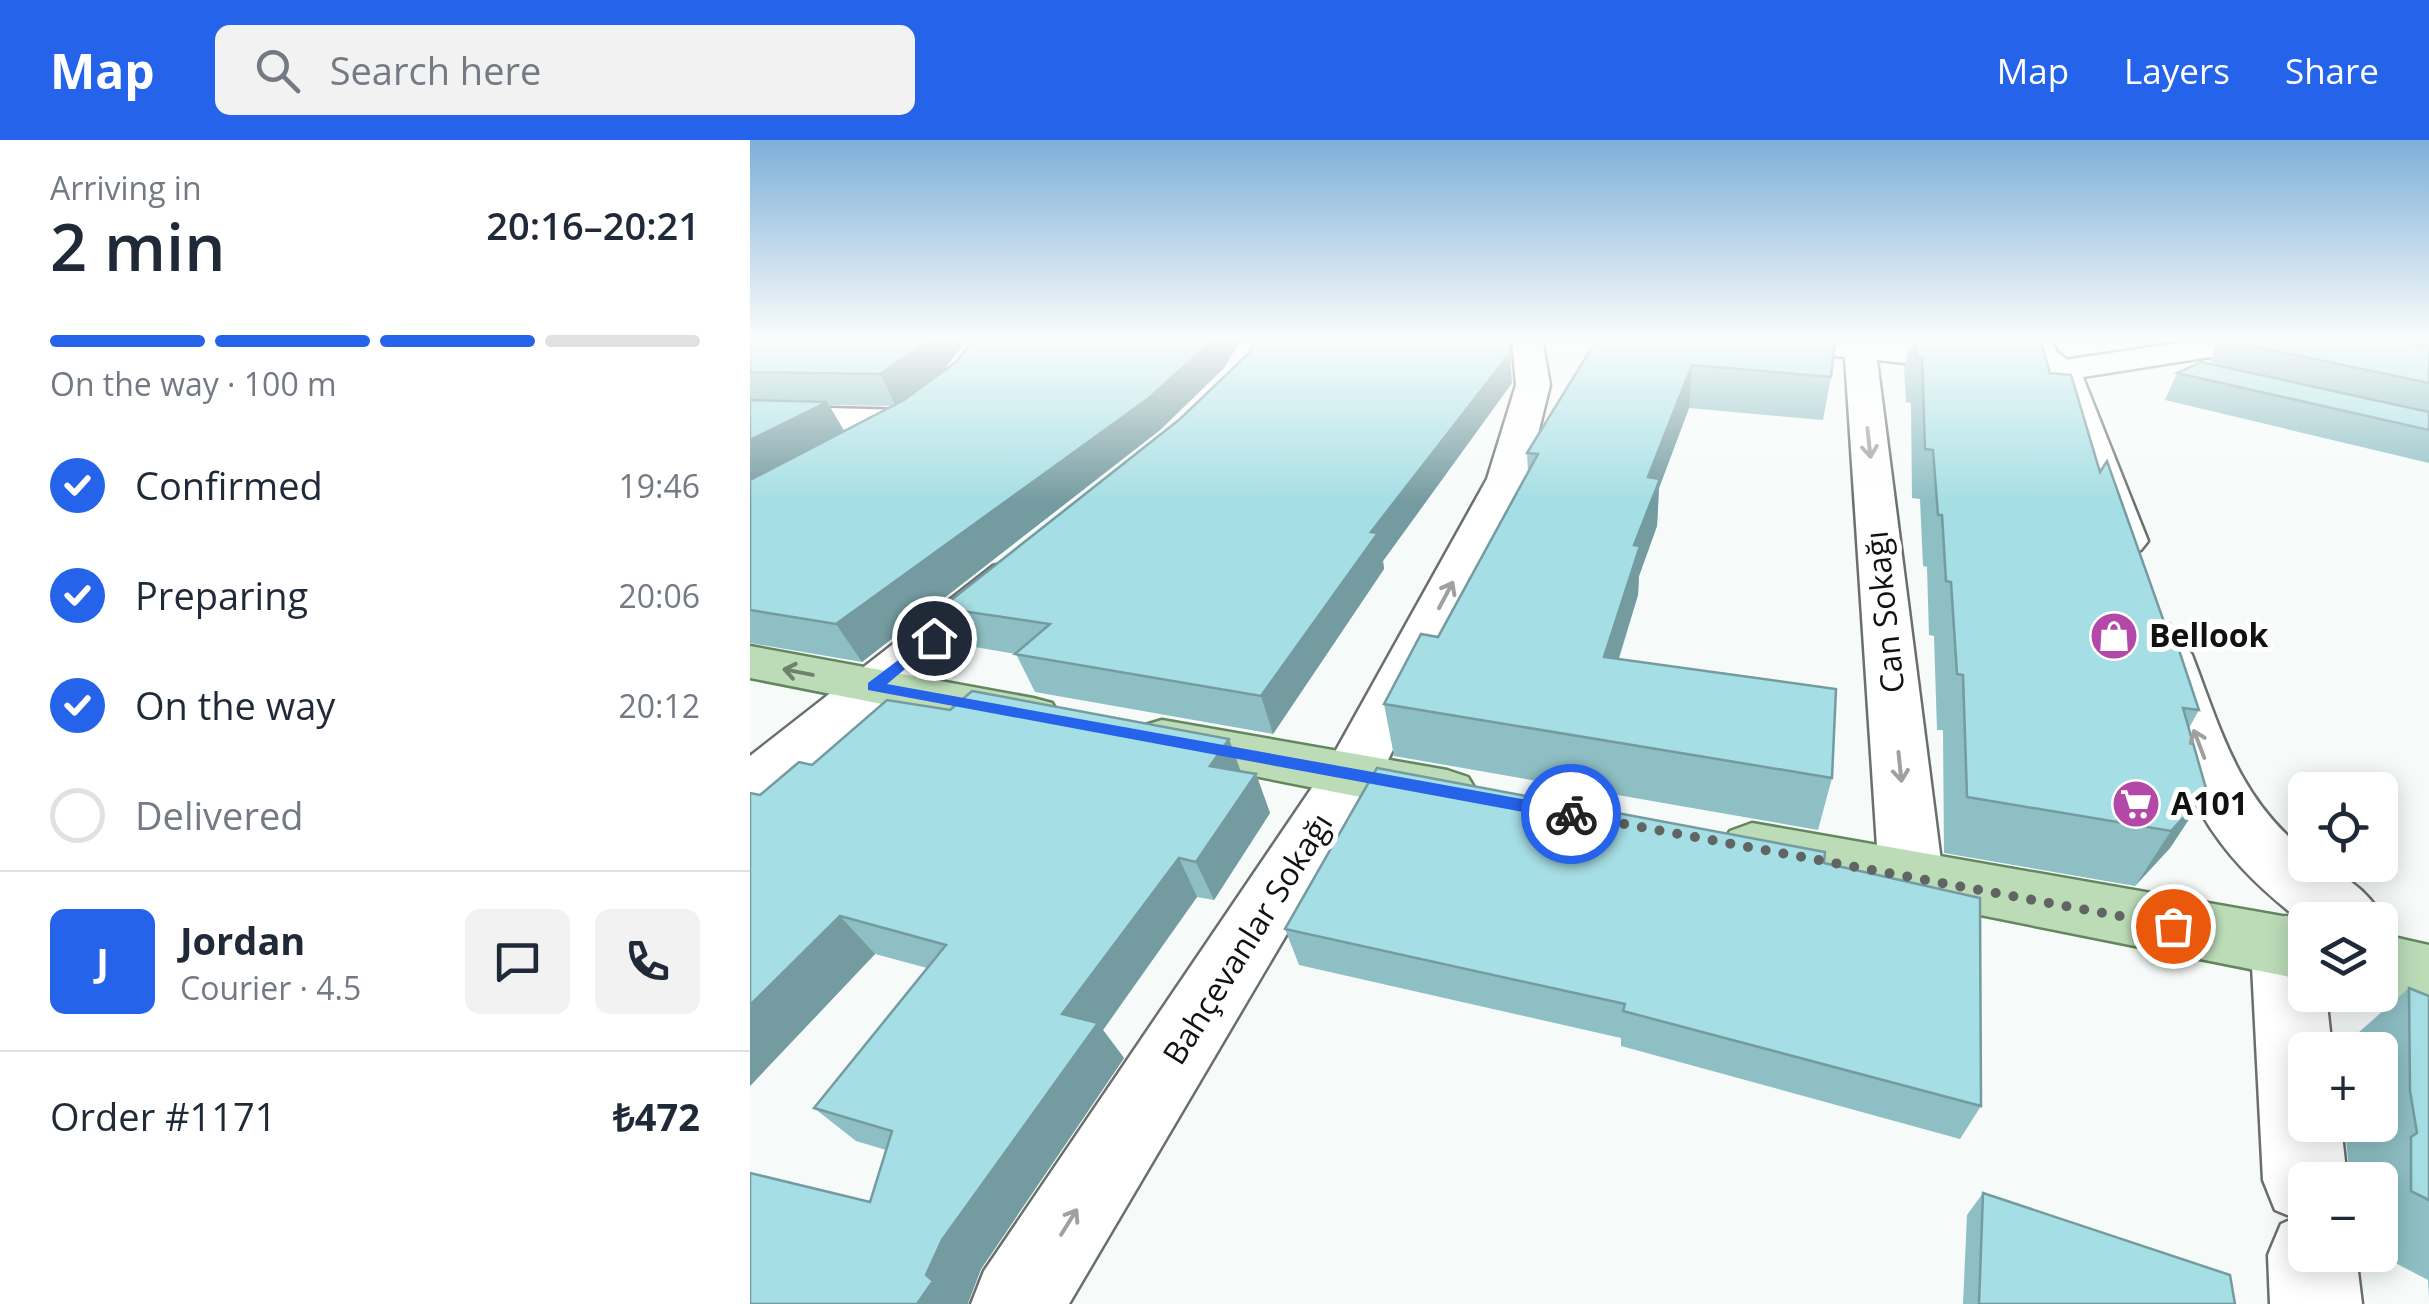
<!DOCTYPE html>
<meta charset="utf-8">
<style>
:root{--surface:#fff;--page:#f2f2f3;--text:#1f2937;--muted:#747a83;--line:#e0e1e3;--accent:#2563eb}
body{margin:0;font-family:"Open Sans",sans-serif;background:var(--page);color:var(--text);height:100vh;display:flex;flex-direction:column;font-size:38px;white-space:nowrap}
*{box-sizing:border-box;margin:0}
p{font-size:32px;color:var(--muted)}
.icon{flex:none;width:55px;height:55px;fill:none;stroke:currentColor;stroke-width:2;stroke-linecap:round;stroke-linejoin:round}
.map{position:relative;flex:1;overflow:hidden}
.details{display:flex;flex-direction:column;background:var(--surface);width:750px}
.details>*{flex:none}
.buttons{position:absolute;left:1538px;top:632px;display:grid;gap:20px}
.buttons a{display:grid;place-items:center;width:110px;height:110px;border-radius:15px;background:var(--surface);box-shadow:0 5px 25px #0003;font-size:50px}
.pin{position:absolute;display:grid;place-items:center;width:85px;height:85px;color:#fff;margin:-42px;border:5px solid #fff;border-radius:50%;box-shadow:0 2px 10px #0007}
.courier{position:absolute;display:grid;place-items:center;width:100px;height:100px;margin:-50px;border:8px solid #2563eb;border-radius:50%;background:#fff;color:#222;box-shadow:0 2px 12px #0007}
.summary em{font-style:normal;font-weight:600}
.summary div{display:flex;flex-direction:column-reverse}
.summary{display:flex;align-items:center;justify-content:space-between;height:170px;padding:0 50px}
h1{font-size:65px;font-weight:600;line-height:75px}
.bar{display:grid;grid-template-columns:repeat(4,1fr);gap:15px 10px;align-content:center;height:120px;padding:0 50px}
.bar i{height:12px;border-radius:8px;background:var(--line)}
.bar .active{background:var(--accent)}
.bar p{grid-column:span 4}
.line{display:flex;align-items:center;gap:25px;padding:0 50px;border-top:2px solid var(--line)}
.line div{flex:1}
.round{display:grid;place-items:center;flex:none;width:105px;height:105px;border-radius:15px;background:var(--page)}
ol{padding:0 50px;list-style:none}
li{display:flex;align-items:center;gap:30px;height:110px}
li p{margin-inline-start:auto}
li .icon{padding:10px;border-radius:50%;background:var(--accent);color:#fff;stroke-width:4}
li:last-child{color:var(--muted)}
li i{width:55px;height:55px;border:5px solid var(--line);border-radius:50%}
header{display:flex;align-items:center;gap:60px;box-sizing:border-box;height:140px;padding:0 50px;background:var(--accent);color:#fff}
header strong{font-size:48px}
nav{display:flex;gap:55px;margin-inline-start:auto;font-size:35px}
.search{width:700px;height:90px;background:var(--page);display:flex;align-items:center;gap:25px;box-sizing:border-box;padding:0 35px;border-radius:15px;color:var(--muted);font-size:38px}
main{display:flex;flex:1;min-height:0}
.map>svg:first-child{display:block}
</style>
<header>
<strong>Map</strong>
<div class="search"><svg class="icon" aria-label="search" viewBox="0 0 24 24"><circle cx="10" cy="10" r="6"/><path d="M15 15l6 6"/></svg>Search here</div>
<nav><a>Map</a><a>Layers</a><a>Share</a></nav>
</header>
<main>
<section class="details">
<div class="summary"><div><h1>2 min</h1><p>Arriving in</p></div><em>20:16–20:21</em></div>
<div class="bar"><i class="active"></i><i class="active"></i><i class="active"></i><i></i><p>On the way · 100 m</p></div>
<ol>
<li><svg class="icon" aria-label="check" viewBox="0 0 24 24"><path d="M5 12l5 5 9-10"/></svg>Confirmed<p>19:46</p></li>
<li><svg class="icon" aria-label="check" viewBox="0 0 24 24"><path d="M5 12l5 5 9-10"/></svg>Preparing<p>20:06</p></li>
<li><svg class="icon" aria-label="check" viewBox="0 0 24 24"><path d="M5 12l5 5 9-10"/></svg>On the way<p>20:12</p></li>
<li><i></i>Delivered</li>
</ol>
<div class="line" style="height:180px"><b class="round" style="background:var(--accent);color:#fff">J</b><div><b>Jordan</b><p>Courier · 4.5</p></div><a class="round"><svg class="icon" aria-label="chat" viewBox="0 0 24 24"><path d="M4 5h16v11H9l-5 4z"/></svg></a><a class="round"><svg class="icon" aria-label="phone" viewBox="0 0 24 24"><path d="M5 4h4l2 5-3 2q2 4 5 5l2-3 5 2v4C11 20 4 13 5 4z"/></svg></a></div>
<div class="line" style="height:130px"><div>Order #1171</div><b>₺472</b></div>
</section>
<div class="map">
<svg width="1679" height="1164" viewBox="0 0 1679 1164">
<rect width="100%" height="100%" fill="#f6fbf9"/>
<g fill="none" stroke-linecap="round" stroke-linejoin="round">
<g stroke="#6a6f6e" stroke-width="5">
<path id="street" d="M762 199H792L800 245 777 339 631 634 319 1164H221L234 1131 580 621 737 339 766 245Z
M997 199H1119L1314 220 1455 199H1532L1528 205 1517 208 1314 240 1127 220 1193 737 1184 755 1161 763 1138 755 1129 737 1095 217 1012 208 1001 205Z
M0 266 156 270 169 273 174 281 169 289 156 292 0 288Z
M259 422 275 426 282 436 275 446 21 663 0 670V616L243 426Z
M1536 776 1555 783V855H1576L1582 910H1555V985H1591L1597 1040H1555V1115H1606L1612 1164H1520L1518 1115 1531 1084 1545 1078 1525 1070 1513 1040 1501 806 1512 785Z"/>
</g>
<g stroke="#6a6f6e" stroke-width="5">
<path id="secondary" d="M1269 199H1299L1307 212 1330 230 1398 401 1391 410 1376 414 1361 410 1354 401 1299 235 1283 225Z
M1417 499 1435 504 1442 515C1472 593 1488 657 1555 711V725C1587 725 1620 752 1634 780L1630 788V780H1555V784C1444 699 1432 642 1392 515L1399 504Z"/>
</g>
<g stroke="#63865f" stroke-width="5">
<path id="primary" d="M0 506 283 558 302 563 310 576 302 589 283 594 0 538Z
M412 580 697 630 718 637 727 652 718 667 697 674 392 614 384 600 392 586Z
M1002 683 1555 780V840L980 725 970 708 980 691Z
M1630 794 1679 805V867L1628 855Z"/>
</g>
<use href="#street" fill="#fff" fill-rule="evenodd"/>
<use href="#secondary" fill="#fff" fill-rule="evenodd"/>
<use href="#primary" fill="#bcdcb8" fill-rule="evenodd"/>
</g>
<path fill="#8ebfc4" fill-rule="evenodd" d="M0 199H218L193 231 474 228 410 290 112 522 0 503ZM79 265 142 266 94 291Z
M847 199 1081 237 1073 280 939 268 909 348 907 386 889 436 888 455 869 519 1082 638 1068 690 644 616 634 564 688 497 778 332 777 313Z
M1154 199H1290L1300 233 1350 332 1414 482 1449 570 1439 588 1457 652 1420 708 1385 746 1194 713 1193 590H1187L1184 496 1179 495 1177 427 1173 426 1170 359 1162 358 1161 263 1156 262 1154 227 1161 200Z
M1469 199H1679V323L1415 260 1427 233 1474 228 1460 221Z
M498 214 762 243 633 421 634 429 523 594 285 552 266 514 213 505 191 468 430 279Z
M200 570 479 599 491 632 506 634 520 673 464 760 447 757 353 890 374 918 231 1129 218 1163 219 1164H0L120 1062 136 1010 106 1001 64 968 177 828 125 814 0 946 10 655 62 625Z
M1074 723 1231 966 1210 999 871 906V898L549 825 535 789Z
M1659 848 1679 856V1158L1678 1140 1630 1115V1040H1600L1596 999 1597 985H1630V910H1600V900Z
M1233 1053 1485 1164H1213L1217 1075Z"/>
<path fill="#749ba0" d="M180 199H218L191 233 146 266 130 234Z
M464 199H492L474 228 410 290 112 522 86 484Z
M760 213 762 243 633 421 634 429 523 594 511 556 621 392Z
M942 225 939 268 909 348 907 386 889 436 888 455 853 568 854 517 884 405 898 337Z
M77 262 96 294 0 346V300Z
M479 599 493 638 460 626Z
M506 634 520 673 464 760 446 722Z
M1457 652 1420 708 1385 746 1421 691Z
M429 718 447 757 353 890 374 918 231 1129 218 1163 219 1164H167L176 1135 192 1100 312 874Z
M90 776 125 814 0 946V865Z"/>
<path fill="#a5dee4" stroke="#749ba0" stroke-width="2.5" d="M0 199H180L130 234 0 232Z
M224 199H464L399 258 86 484 0 470V340L154 260 207 221Z
M506 199H759L760 213 621 392 628 393 511 556 265 514 300 484 191 468 430 279 498 214Z
M847 199H1085L1081 237 942 225 898 337 910 339 884 405 890 406 854 517 1086 549 1082 638 634 564 671 494 688 497 788 314 777 313Z
M1165 199H1290L1300 233 1321 235 1350 332 1357 321 1414 482 1420 483 1449 570 1433 568 1457 652 1421 691 1217 657 1213 535 1207 534 1201 442 1196 441 1192 375H1188L1183 310 1175 309 1172 218H1167Z
M1481 199H1633L1679 208V243L1493 204Z
M1451 222 1679 272V290L1427 233Z
M0 260 77 262 0 300Z
M222 551 479 599 460 626 506 634 446 722 429 718 312 874 348 883 192 1100 176 1135 183 1141 167 1164H0V1033L120 1062 142 991 64 968 196 805 90 776 0 865V653L10 655 49 622 62 625 137 560 200 570Z
M627 628 1075 712 1074 723 1230 758 1231 966 873 871 875 864 535 789Z
M1659 848 1679 856V1060L1661 1051V997L1667 993 1660 951Z
M1233 1053 1480 1135 1485 1164H1229Z"/>
<defs><path id="oneway-shaft" d="M-6 0H5M1.5-3L5.5 0L1.5 3" fill="none" stroke-width="1.6" stroke-linecap="round" stroke-linejoin="round" transform="scale(2.5)"/></defs>
<g stroke="#9fa0a0">
<use href="#oneway-shaft" transform="translate(1119 303) rotate(84)"/>
<use href="#oneway-shaft" transform="translate(696 455) rotate(-62)"/>
<use href="#oneway-shaft" transform="translate(1449 604) rotate(-111)"/>
<use href="#oneway-shaft" transform="translate(1150 627) rotate(84)"/>
<use href="#oneway-shaft" transform="translate(319 1082) rotate(-58)"/>
</g>
<use stroke="#6f816d" href="#oneway-shaft" transform="translate(48 532) rotate(-169)"/>
<linearGradient id="sky" x2="0" y2="1"><stop stop-color="#7dafd8"/><stop offset="0.55" stop-color="#fbfdfc"/><stop offset="1" stop-color="#fbfdfc" stop-opacity="0"/></linearGradient>
<rect width="1679" height="362" fill="url(#sky)"/>
<path fill="#2563eb" d="M184 493 191 498 189 501 137 544 821 668 830 674 821 681 118 550V543Z"/>
<g fill="none" stroke-linecap="round" stroke-linejoin="round">
<path stroke="#606462" stroke-width="10" stroke-dasharray="0 18" d="M821 674 1423 786"/>
</g>
<defs>
<g id="shop-disc" transform="scale(2.5)"><circle r="9.5" fill="#b348a8" stroke="#fff"/><path d="M-5-2.5h2.3a2.7 3.5 0 0 1 5.4 0H5L5.5 6h-11ZM-1.5-2.5h3a1.5 2.3 0 0 0-3 0Z" fill="#fff"/></g>
<g id="supermarket-disc" transform="scale(2.5)"><circle r="9.5" fill="#b348a8" stroke="#fff"/><path d="M-6-5.5h2.5l.6 2H6L4.5 2H-2.5L-4.4-4H-6ZM-1.5 3.2a1.3 1.3 0 1 0 .1 0ZM3 3.2a1.3 1.3 0 1 0 .1 0Z" fill="#fff"/></g>
</defs>
<g fill-rule="evenodd">
<use href="#shop-disc" x="1364" y="496"/>
<use href="#supermarket-disc" x="1386" y="664"/>
</g>
<g text-anchor="middle" stroke-width="10" stroke-linejoin="round" paint-order="stroke">
<g font-size="32" fill="#101211" stroke="#fff">
<text transform="translate(1135 472) rotate(-96)" y="11">Can Sokağı</text>
<text transform="translate(498 799) rotate(-58)" y="11">Bahçevanlar Sokağı</text>
</g>
<g font-size="32" font-weight="bold" fill="#101211" stroke="#fff" text-anchor="start">
<text x="1399" y="507">Bellook</text>
<text x="1421" y="675">A101</text>
</g>
</g>
</svg>
<div class="buttons">
<a><svg class="icon" aria-label="locate" viewBox="0 0 24 24"><circle cx="12" cy="12" r="6"/><path d="M12 2v4M12 18v4M2 12h4M18 12h4"/></svg></a>
<a><svg class="icon" aria-label="layers" viewBox="0 0 24 24"><path d="M12 4l9 5-9 5-9-5zM3 14l9 5 9-5"/></svg></a>
<a>+</a>
<a>−</a>
</div>
<div class="pin" style="left:1423px;top:786px;background:#ea580c"><svg class="icon" aria-label="bag" viewBox="0 0 24 24"><path d="M5 8h14l-1 12H6zM9 8a3 3 0 0 1 6 0"/></svg></div>
<div class="pin" style="left:184px;top:498px;background:#1f2937"><svg class="icon" aria-label="home" viewBox="0 0 24 24"><path d="M3 11l9-7 9 7M6 9v11h12V9"/></svg></div>
<div class="courier" style="left:821px;top:674px"><svg class="icon" aria-label="bike" viewBox="0 0 24 24"><circle cx="6" cy="16" r="4"/><circle cx="18" cy="16" r="4"/><path d="M6 16l4-8h5l3 8M10 8l3 8H6M13 5h3"/></svg></div>
</div>
</main>
